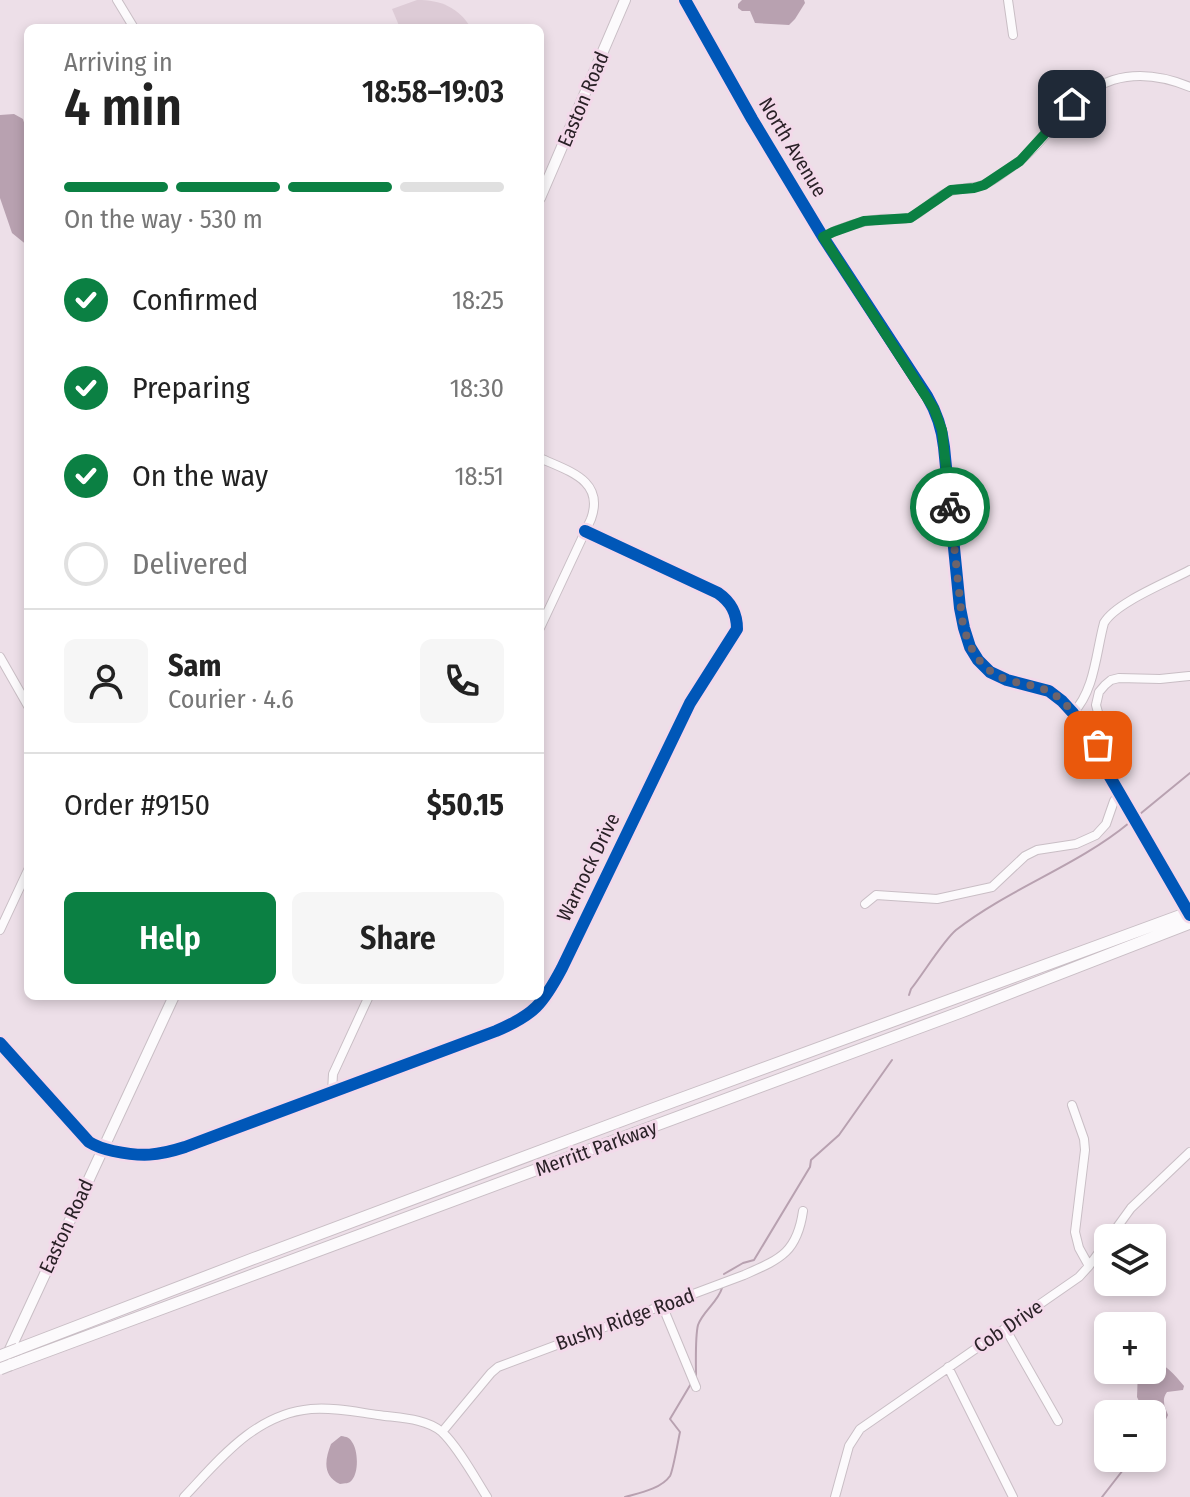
<!DOCTYPE html>
<meta charset="utf-8">
<style>
:root{--surface:#fff;--page:#f6f6f6;--text:#222;--muted:#767676;--line:#e0e0e0;--accent:#0b8043}
body{margin:0;font-family:"Fira Sans Condensed",sans-serif;background:var(--page);color:var(--text);height:100vh;display:flex;flex-direction:column;font-size:30px;white-space:nowrap}
*{box-sizing:border-box;margin:0}
p{font-size:26px;color:var(--muted)}
.icon{flex:none;width:44px;height:44px;fill:none;stroke:currentColor;stroke-width:2;stroke-linecap:round;stroke-linejoin:round}
.map{position:relative;flex:1;overflow:hidden}
.details{position:absolute;left:24px;top:24px;width:520px;height:976px;display:flex;flex-direction:column;background:var(--surface);border-radius:12px;box-shadow:0 4px 12px #0003}
.details>*{flex:none}
.controls{position:absolute;left:1094px;top:1224px;display:grid;gap:16px}
.controls a{display:grid;place-items:center;width:72px;height:72px;border-radius:12px;background:var(--surface);box-shadow:0 4px 12px #0003;font-size:40px}
.pin{position:absolute;display:grid;place-items:center;width:68px;height:68px;color:#fff;margin:-34px;border-radius:16px;box-shadow:0 4px 12px #0006}
.courier{position:absolute;display:grid;place-items:center;width:80px;height:80px;margin:-40px;border:6px solid #0b8043;border-radius:50%;background:#fff;color:#222;box-shadow:0 2px 10px #0007}
.summary em{font-style:normal;font-weight:600}
.summary div{display:flex;flex-direction:column-reverse}
.summary{display:flex;align-items:center;justify-content:space-between;height:136px;padding:0 40px}
h1{font-size:52px;font-weight:600;line-height:60px}
.bar{display:grid;grid-template-columns:repeat(4,1fr);gap:12px 8px;align-content:center;height:96px;padding:0 40px}
.bar i{height:10px;border-radius:6px;background:var(--line)}
.bar .on{background:var(--accent)}
.bar p{grid-column:span 4}
.line{display:flex;align-items:center;gap:20px;padding:0 40px;border-top:2px solid var(--line)}
.line div{flex:1}
.round{display:grid;place-items:center;flex:none;width:84px;height:84px;border-radius:12px;background:var(--page)}
ol{padding:0 40px;list-style:none}
li{display:flex;align-items:center;gap:24px;height:88px}
li p{margin-inline-start:auto}
li .icon{padding:8px;border-radius:50%;background:var(--accent);color:#fff;stroke-width:4}
li:last-child{color:var(--muted)}
li i{width:44px;height:44px;border:4px solid var(--line);border-radius:50%}
.button{display:flex;gap:16px;margin-top:auto;padding:16px 40px}
.button a{flex:1;height:92px;border-radius:12px;background:var(--accent);color:#fff;font-size:32px;font-weight:600;line-height:92px;text-align:center}
.button a+a{background:var(--page);color:var(--text)}
.map>svg:first-child{display:block}
</style>
<div class="map">
<svg width="1190" height="1497" viewBox="0 0 1190 1497">
<rect width="100%" height="100%" fill="#eddfe8"/>
<path fill="#ddcbd6" d="M417 0C441 0 458 7 471 28H400L392 9Z"/>
<path fill="#b8a1b0" d="M742 0H804L805 3 795 19 789 25 755 23 750 11H742L738 8V4Z
M14 114 23 119 28 136V246L12 233 0 198V115Z
M1152 1360C1165 1363 1176 1376 1184 1386L1183 1390 1167 1392C1161 1400 1165 1407 1168 1415L1160 1433 1155 1434 1152 1431V1414H1145L1137 1397 1138 1370H1152Z
M341 1436C347 1437 349 1437 352 1442 358 1450 359 1472 352 1480 349 1484 345 1483 340 1484 322 1476 325 1459 331 1444Z"/>
<g fill="none" stroke-linecap="round" stroke-linejoin="round">
<path stroke="#b8a1b0" stroke-width="2" d="M1140 814 1190 773
M909 995 911 989C923 974 943 941 956 930 1010 888 1077 866 1129 823
M724 1274 743 1263 754 1260 810 1167 811 1160 839 1135 892 1060
M696 1377C696 1364 695 1337 698 1325 703 1311 718 1302 722 1288
M625 1497C639 1493 661 1489 670 1476 673 1471 678 1441 680 1432L670 1419 692 1382
M1102 1497 1123 1470 1129 1458"/>
<g stroke="#c9bec5" stroke-width="10">
<path id="minor" d="M117 0 134 28
M685 0 752 119 823 237 927 396C937 413 942 428 944 447L960 608 964 628 970 647 978 660 990 672 1007 680 1049 691 1062 701 1073 713 1177 893
M1008 0 1013 35
M823 237C841 227 861 221 881 219 891 218 902 221 911 217 924 212 933 199 946 193 956 188 965 189 975 187 990 185 1005 171 1017 163 1053 136 1067 95 1113 80 1139 72 1166 77 1190 87
M540 458C568 471 605 480 591 519L540 628
M0 657 28 706
M1073 713C1095 690 1096 652 1104 623 1115 603 1168 582 1190 570
M1094 748 1105 738 1096 705 1099 692 1105 685 1111 680 1119 678 1160 679 1189 676
M865 904 876 895 937 899 992 887 1025 856 1037 850 1076 844 1096 835 1106 824 1114 801 1120 792
M0 930 28 870
M0 1043 89 1142C97 1147 104 1149 113 1151 142 1157 157 1156 185 1147L496 1031C534 1015 543 1004 562 968L690 703 737 629C737 613 731 602 718 593L585 531
M332 1092 333 1074 369 996
M1072 1105 1084 1139 1085 1150 1075 1232 1079 1248 1089 1266
M662 1305 696 1387
M1005 1328 1058 1421
M948 1367 1013 1497
M442 1432 491 1373 498 1367 744 1275C780 1259 797 1253 803 1211
M184 1497C220 1459 255 1414 311 1409 333 1407 356 1412 378 1415 398 1418 426 1418 442 1432 458 1447 475 1478 487 1497
M835 1497 849 1446 860 1429 1079 1277 1089 1266 1131 1208 1190 1152"/>
</g>
<g stroke="#c9bec5" stroke-width="12">
<path id="major" d="M540 198 625 0
M6 1358 174 996"/>
</g>
<g stroke="#c9bec5" stroke-width="13">
<path id="highway" d="M18 1349 255 1258 650 1110 1190 912
M10 1365 961 1012 1190 923"/>
</g>
<use href="#minor" stroke="#fcfafc" stroke-width="8"/>
<use href="#major" stroke="#fcfafc" stroke-width="10"/>
<use href="#highway" stroke="#fcfafc" stroke-width="11"/>
<g stroke="#c9bec5" stroke-width="10" stroke-linecap="butt">
<path id="minor-bridge" d="M1177 893 1190 915"/>
</g>
<g stroke="#c9bec5" stroke-width="13" stroke-linecap="butt">
<path id="highway-bridge" d="M0 1356 18 1349
M0 1369 10 1365"/>
</g>
<use href="#minor-bridge" stroke="#fcfafc" stroke-width="8"/>
<use href="#highway-bridge" stroke="#fcfafc" stroke-width="11"/>
<g stroke="#f3d9ea" stroke-width="17">
<path id="cycleway" d="M685 0 752 119 823 237 927 396C937 413 942 428 944 447L960 608 964 628 970 647 978 660 990 672 1007 680 1049 691 1062 701 1073 713 1190 915
M0 1043 89 1142C97 1147 104 1149 113 1151 142 1157 157 1156 185 1147L496 1031C534 1015 543 1004 562 968L690 703 737 629C737 613 731 602 718 593L585 531"/>
</g>
<use href="#cycleway" stroke="#0057b8" stroke-width="12"/>
</g>
<g fill="none" stroke-linecap="round" stroke-linejoin="round">
<path stroke="#6e646b" stroke-width="8" stroke-dasharray="0 14.4" d="M950 507 962 619C968 650 983 675 1015 682 1028 685 1040 686 1052 693 1071 705 1084 728 1094 748L1098 745"/>
<path stroke="#0b8043" stroke-width="10" d="M950 507 942 430 934 409 823 237 833 232 864 221 910 218 951 190 974 188 984 185 1020 161 1072 104"/>
</g>
<g text-anchor="middle" stroke-width="6" stroke-linejoin="round" paint-order="stroke">
<g font-size="20" fill="#2a2127" stroke="#f3d9ea">
<text transform="translate(583 99) rotate(-67)" y="7">Easton Road</text>
<text transform="translate(793 147) rotate(59)" y="7">North Avenue</text>
<text transform="translate(588 867) rotate(-64)" y="7">Warnock Drive</text>
<text transform="translate(596 1148) rotate(-20)" y="7">Merritt Parkway</text>
<text transform="translate(66 1226) rotate(-65)" y="7">Easton Road</text>
<text transform="translate(625 1319) rotate(-20)" y="7">Bushy Ridge Road</text>
<text transform="translate(1008 1326) rotate(-34)" y="7">Cob Drive</text>
</g>
</g>
</svg>
<div class="controls">
<a><svg class="icon" aria-label="layers" viewBox="0 0 24 24"><path d="M12 4l9 5-9 5-9-5zM3 14l9 5 9-5"/></svg></a>
<a>+</a>
<a>−</a>
</div>
<div class="pin" style="left:1098px;top:745px;background:#ea580c"><svg class="icon" aria-label="bag" viewBox="0 0 24 24"><path d="M5 8h14l-1 12H6zM9 8a3 3 0 0 1 6 0"/></svg></div>
<div class="pin" style="left:1072px;top:104px;background:#1f2937"><svg class="icon" aria-label="home" viewBox="0 0 24 24"><path d="M3 11l9-7 9 7M6 9v11h12V9"/></svg></div>
<div class="courier" style="left:950px;top:507px"><svg class="icon" aria-label="bike" viewBox="0 0 24 24"><circle cx="6" cy="16" r="4"/><circle cx="18" cy="16" r="4"/><path d="M6 16l4-8h5l3 8M10 8l3 8H6M13 5h3"/></svg></div>
<section class="details">
<div class="summary"><div><h1>4 min</h1><p>Arriving in</p></div><em>18:58–19:03</em></div>
<div class="bar"><i class="on"></i><i class="on"></i><i class="on"></i><i></i><p>On the way · 530 m</p></div>
<ol>
<li><svg class="icon" aria-label="check" viewBox="0 0 24 24"><path d="M5 12l5 5 9-10"/></svg>Confirmed<p>18:25</p></li>
<li><svg class="icon" aria-label="check" viewBox="0 0 24 24"><path d="M5 12l5 5 9-10"/></svg>Preparing<p>18:30</p></li>
<li><svg class="icon" aria-label="check" viewBox="0 0 24 24"><path d="M5 12l5 5 9-10"/></svg>On the way<p>18:51</p></li>
<li><i></i>Delivered</li>
</ol>
<div class="line" style="height:144px"><a class="round"><svg class="icon" aria-label="person" viewBox="0 0 24 24"><circle cx="12" cy="8" r="4"/><path d="M4 21q1-7 8-7t8 7"/></svg></a><div><b>Sam</b><p>Courier · 4.6</p></div><a class="round"><svg class="icon" aria-label="phone" viewBox="0 0 24 24"><path d="M5 4h4l2 5-3 2q2 4 5 5l2-3 5 2v4C11 20 4 13 5 4z"/></svg></a></div>
<div class="line" style="height:104px"><div>Order #9150</div><b>$50.15</b></div>
<div class="button"><a>Help</a><a>Share</a></div>
</section>
</div>
